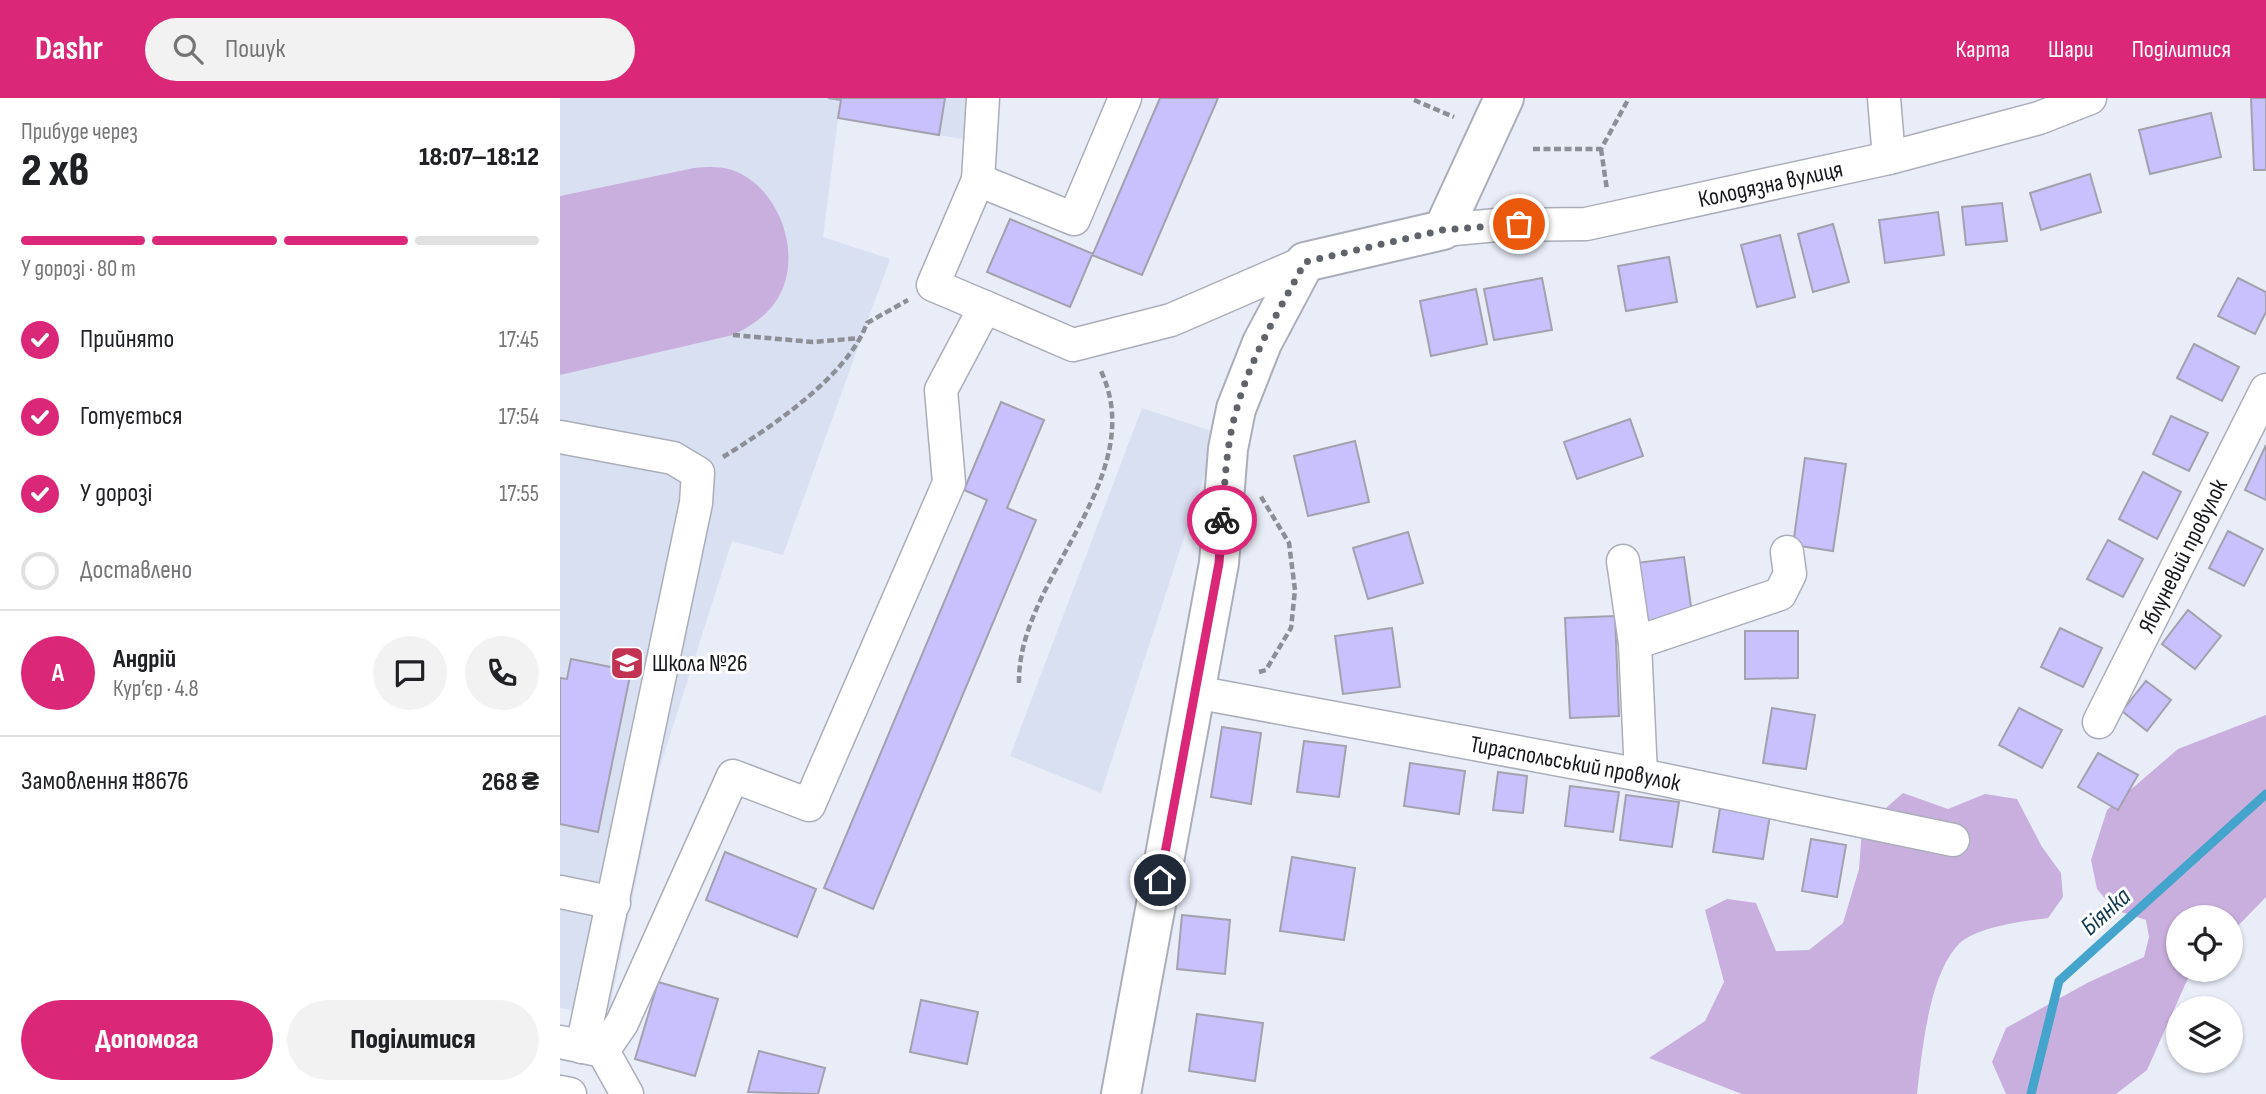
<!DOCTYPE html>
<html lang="uk">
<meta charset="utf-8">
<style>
:root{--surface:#fff;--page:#f2f2f2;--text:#202124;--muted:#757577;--line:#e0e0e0;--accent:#db2777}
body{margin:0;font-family:"Sofia Sans Condensed",sans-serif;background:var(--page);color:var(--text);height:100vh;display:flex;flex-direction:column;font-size:26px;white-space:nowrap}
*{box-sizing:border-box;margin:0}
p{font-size:23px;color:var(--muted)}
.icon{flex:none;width:38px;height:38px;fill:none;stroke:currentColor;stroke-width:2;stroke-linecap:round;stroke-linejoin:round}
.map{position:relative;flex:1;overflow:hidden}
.details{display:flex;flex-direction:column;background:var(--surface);width:560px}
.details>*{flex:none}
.tools{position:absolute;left:1606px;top:807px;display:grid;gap:14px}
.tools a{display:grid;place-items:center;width:77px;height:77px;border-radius:50%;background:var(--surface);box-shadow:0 2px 5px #0004;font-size:35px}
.pin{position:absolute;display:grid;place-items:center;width:60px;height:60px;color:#fff;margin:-30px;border:4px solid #fff;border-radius:50%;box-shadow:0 2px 7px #0007}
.courier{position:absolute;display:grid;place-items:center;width:70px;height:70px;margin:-35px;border:5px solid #db2777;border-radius:50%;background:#fff;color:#222;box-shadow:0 2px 9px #0007}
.headline em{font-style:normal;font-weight:800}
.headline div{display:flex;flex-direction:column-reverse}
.headline{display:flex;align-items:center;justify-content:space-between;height:119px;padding:0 21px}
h1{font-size:46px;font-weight:800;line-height:52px}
.bar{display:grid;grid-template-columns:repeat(4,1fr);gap:10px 7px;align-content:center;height:84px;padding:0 21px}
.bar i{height:9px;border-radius:5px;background:var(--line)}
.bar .active{background:var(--accent)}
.bar p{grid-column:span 4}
.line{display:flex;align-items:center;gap:18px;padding:0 21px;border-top:2px solid var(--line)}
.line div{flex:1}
.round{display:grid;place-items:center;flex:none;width:74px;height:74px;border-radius:37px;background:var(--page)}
ol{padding:0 21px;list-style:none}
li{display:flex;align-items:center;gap:21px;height:77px}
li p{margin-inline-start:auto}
li .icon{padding:7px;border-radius:50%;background:var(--accent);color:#fff;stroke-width:4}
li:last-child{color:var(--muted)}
li i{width:38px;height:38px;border:4px solid var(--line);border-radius:50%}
.action{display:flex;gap:14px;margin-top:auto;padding:14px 21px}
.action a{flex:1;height:80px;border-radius:42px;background:var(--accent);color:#fff;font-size:28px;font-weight:800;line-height:80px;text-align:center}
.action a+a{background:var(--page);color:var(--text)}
header{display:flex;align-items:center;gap:42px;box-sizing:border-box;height:98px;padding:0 35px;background:var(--accent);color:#fff}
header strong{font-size:33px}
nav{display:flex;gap:38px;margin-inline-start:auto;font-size:24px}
.search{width:490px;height:63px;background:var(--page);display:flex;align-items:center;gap:18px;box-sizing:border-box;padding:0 24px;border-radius:38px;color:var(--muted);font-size:26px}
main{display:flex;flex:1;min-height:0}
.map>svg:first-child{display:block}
</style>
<header>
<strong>Dashr</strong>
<div class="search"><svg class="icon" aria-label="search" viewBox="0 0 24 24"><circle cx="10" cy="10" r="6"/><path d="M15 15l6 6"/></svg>Пошук</div>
<nav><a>Карта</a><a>Шари</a><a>Поділитися</a></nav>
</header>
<main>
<section class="details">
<div class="headline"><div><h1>2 хв</h1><p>Прибуде через</p></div><em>18:07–18:12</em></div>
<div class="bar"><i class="active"></i><i class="active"></i><i class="active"></i><i></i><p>У дорозі · 80 m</p></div>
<ol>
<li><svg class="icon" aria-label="check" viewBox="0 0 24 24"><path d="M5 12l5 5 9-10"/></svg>Прийнято<p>17:45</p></li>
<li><svg class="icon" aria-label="check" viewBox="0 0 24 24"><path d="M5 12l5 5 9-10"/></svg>Готується<p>17:54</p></li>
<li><svg class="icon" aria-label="check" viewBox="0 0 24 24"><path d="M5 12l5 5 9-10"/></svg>У дорозі<p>17:55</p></li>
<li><i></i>Доставлено</li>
</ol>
<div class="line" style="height:126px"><b class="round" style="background:var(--accent);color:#fff">А</b><div><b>Андрій</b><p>Кур’єр · 4.8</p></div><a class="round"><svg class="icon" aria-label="chat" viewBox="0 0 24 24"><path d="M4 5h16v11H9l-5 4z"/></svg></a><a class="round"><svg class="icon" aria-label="phone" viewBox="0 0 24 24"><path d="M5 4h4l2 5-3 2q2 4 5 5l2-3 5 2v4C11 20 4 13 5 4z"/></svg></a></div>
<div class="line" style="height:91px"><div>Замовлення #8676</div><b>268 ₴</b></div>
<div class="action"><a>Допомога</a><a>Поділитися</a></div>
</section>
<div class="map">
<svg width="1706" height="996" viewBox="0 0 1706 996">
<rect width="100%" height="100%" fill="#e9edf8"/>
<path fill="#d9e0f2" d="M0 0H430L422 44 278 21 263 139 330 161 223 457 172 443 99 672 48 919 0 910Z
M582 310 658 335 541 695 450 658Z"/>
<path fill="#c9afdd" d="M134 70C146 69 159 68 172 72 219 88 244 157 218 200 208 217 191 228 173 237L0 277V98Z
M1706 617V799L1671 835V819H1619V872H1636L1629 878 1587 972 1556 996H1446L1432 964 1446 930 1529 884 1584 859 1589 839 1586 822 1555 812 1537 791 1531 762 1547 712 1618 651Z
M1343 695 1388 711 1425 696 1457 701 1482 749 1501 775 1503 799 1488 820C1465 823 1416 829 1399 846 1369 876 1362 954 1357 996H1182L1089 960 1145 923 1164 884 1145 812 1167 801 1196 805 1216 853 1249 852 1283 825 1299 771 1302 731Z"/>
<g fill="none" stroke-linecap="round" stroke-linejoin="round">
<path stroke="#44a4cc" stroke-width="9" d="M1471 996 1499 883 1706 696"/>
</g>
<path fill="#c8c1fe" stroke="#a2a1ac" stroke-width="2" d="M268 0H385L379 37 278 20 281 2Z
M600 0H658L582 177 532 157 510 209 427 174 450 121 533 156Z
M1691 0H1706V72H1694Z
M1651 15 1661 59 1590 76 1579 32Z
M1530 76 1541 114 1481 132 1470 95Z
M1442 105 1447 143 1406 147 1402 109Z
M1378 114 1384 157 1325 165 1319 122Z
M1273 126 1289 184 1253 194 1238 136Z
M1220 137 1235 199 1197 209 1181 147Z
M1109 159 1117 204 1066 213 1058 168Z
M982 180 992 232 934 242 924 191Z
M1678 180 1706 194V214L1695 236 1658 218Z
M916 191 927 246 871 258 860 203Z
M1634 246 1679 269 1662 303 1617 280Z
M441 304 484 322 447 410 476 422 313 811 264 790 427 402 404 392Z
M1611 318 1648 335 1629 373 1593 356Z
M1070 321 1083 358 1017 381 1004 344Z
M795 343 809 404 748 418 734 358Z
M1706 347V402L1685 392Z
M1245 360 1286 366 1273 453 1233 447Z
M1583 374 1621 394 1597 441 1559 421Z
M1668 433 1703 451 1684 488 1649 470Z
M848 434 863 485 808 501 793 450Z
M1548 442 1583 461 1563 499 1527 481Z
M1124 459 1133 523 1085 530 1076 465Z
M1628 512 1661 538 1635 571 1602 546Z
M1055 518 1059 618 1010 620 1005 520Z
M832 530 840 589 783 596 775 538Z
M1500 530 1542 550 1523 589 1481 569Z
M1185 533H1238V580L1185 581Z
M11 561 71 573 38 734 0 726V580L7 581Z
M1586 583 1611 602 1587 633 1562 613Z
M1212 610 1255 617 1246 671 1203 665Z
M1459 610 1502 632 1482 670 1439 647Z
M662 629 701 635 691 706 651 699Z
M744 643 786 648 779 699 737 694Z
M1538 655 1578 677 1558 712 1518 689Z
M850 665 905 673 899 716 844 708Z
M938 674 967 678 963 715 933 712Z
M1010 688 1059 694 1053 734 1005 728Z
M1066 697 1119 704 1112 749 1060 742Z
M1160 710 1210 717 1203 761 1153 754Z
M1251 741 1286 747 1277 799 1242 793Z
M165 754 256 791 237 839 146 802Z
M732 759 795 770 784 842 720 833Z
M622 817 670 822 665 876 617 871Z
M98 884 158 901 135 978 75 961Z
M361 902 418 914 407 966 350 954Z
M637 916 703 925 695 983 629 973Z
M199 953 265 970 258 996 188 994Z"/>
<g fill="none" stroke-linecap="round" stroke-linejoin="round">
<g stroke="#aaaeb9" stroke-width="35">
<g id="minor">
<path d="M1324 0 1329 60"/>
<path d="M418 82 423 0"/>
<path id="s1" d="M883 132 937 127 1026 126 1329 60 1479 20 1530 0"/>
<path d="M425 209 373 187 418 82 514 121 565 0"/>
<path d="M0 339 113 360 138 375 136 405 22 949"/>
<path d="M1063 463 1075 545 1081 677"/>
<path d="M1075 545 1220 496 1230 476 1227 454"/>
<path id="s2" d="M635 594 1081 677 1393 742"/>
<path id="s3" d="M1539 624 1706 292"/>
<path d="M0 794 54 805"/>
<path d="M0 944 43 953 67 996"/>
<path d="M43 953 62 925 173 678 249 707 389 385 381 292 425 209 513 247 611 222 745 164"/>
<path d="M0 994 10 996"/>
</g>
</g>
<g stroke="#aaaeb9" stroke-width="42">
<path id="major" d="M561 996 659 465 668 351 676 311 702 245 745 164 883 132 944 0"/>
</g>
<path stroke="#8d8f97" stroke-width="4.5" stroke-dasharray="7 3.5" stroke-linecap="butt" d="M854 2 894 19
M973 51H1041L1069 0
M1041 51 1047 92
M173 237 253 244 301 240
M163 359C210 330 288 278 307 225L348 202
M699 574 706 572 731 530 735 492 729 445 700 397
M459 585C457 480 593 379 540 271"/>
<use href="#minor" stroke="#fff" stroke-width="32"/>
<use href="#major" stroke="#fff" stroke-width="38"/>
</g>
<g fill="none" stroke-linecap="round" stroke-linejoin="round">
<path stroke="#606369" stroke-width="7" stroke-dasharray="0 12.6" d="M662 422C665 384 666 346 677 310 691 258 720 211 745 164L883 132 959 126"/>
<path stroke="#db2777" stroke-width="9" d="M600 782 659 465 662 422"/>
</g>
<defs>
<g id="school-square" transform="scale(1.75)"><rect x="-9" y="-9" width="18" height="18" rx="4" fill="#c23253" stroke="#fff"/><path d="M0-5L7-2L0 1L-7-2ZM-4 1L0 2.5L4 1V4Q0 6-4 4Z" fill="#fff"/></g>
</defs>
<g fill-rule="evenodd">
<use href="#school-square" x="67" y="565"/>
</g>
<g text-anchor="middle" stroke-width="6" stroke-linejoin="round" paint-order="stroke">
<g font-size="24" fill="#17181c" stroke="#fff">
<text dy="8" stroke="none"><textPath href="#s1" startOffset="332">Колодязна вулиця</textPath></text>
<text dy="8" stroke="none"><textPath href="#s3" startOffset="186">Яблуневий провулок</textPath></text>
<text dy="8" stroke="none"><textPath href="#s2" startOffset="387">Тираспольський провулок</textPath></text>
</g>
<g font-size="24" fill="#17181c" stroke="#fff" text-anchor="start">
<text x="92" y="573">Школа №26</text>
</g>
<g font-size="26" font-style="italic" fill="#133d4e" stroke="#fff">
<text transform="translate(1545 813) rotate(-42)" y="9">Біянка</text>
</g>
</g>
</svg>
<div class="tools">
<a><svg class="icon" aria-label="locate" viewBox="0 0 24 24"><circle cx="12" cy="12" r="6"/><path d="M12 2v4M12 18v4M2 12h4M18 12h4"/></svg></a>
<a><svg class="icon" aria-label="layers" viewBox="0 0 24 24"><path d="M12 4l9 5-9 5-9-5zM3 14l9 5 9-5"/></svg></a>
</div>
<div class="pin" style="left:959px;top:126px;background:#ea580c"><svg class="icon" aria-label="bag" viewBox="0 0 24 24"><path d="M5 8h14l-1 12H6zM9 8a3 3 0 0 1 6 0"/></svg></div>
<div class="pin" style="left:600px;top:782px;background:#1f2937"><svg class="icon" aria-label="home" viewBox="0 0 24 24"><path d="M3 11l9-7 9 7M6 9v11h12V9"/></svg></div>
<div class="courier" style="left:662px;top:422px"><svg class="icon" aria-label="bike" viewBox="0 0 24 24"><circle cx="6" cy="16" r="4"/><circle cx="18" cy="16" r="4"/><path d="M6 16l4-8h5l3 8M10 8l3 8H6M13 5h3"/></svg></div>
</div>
</main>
